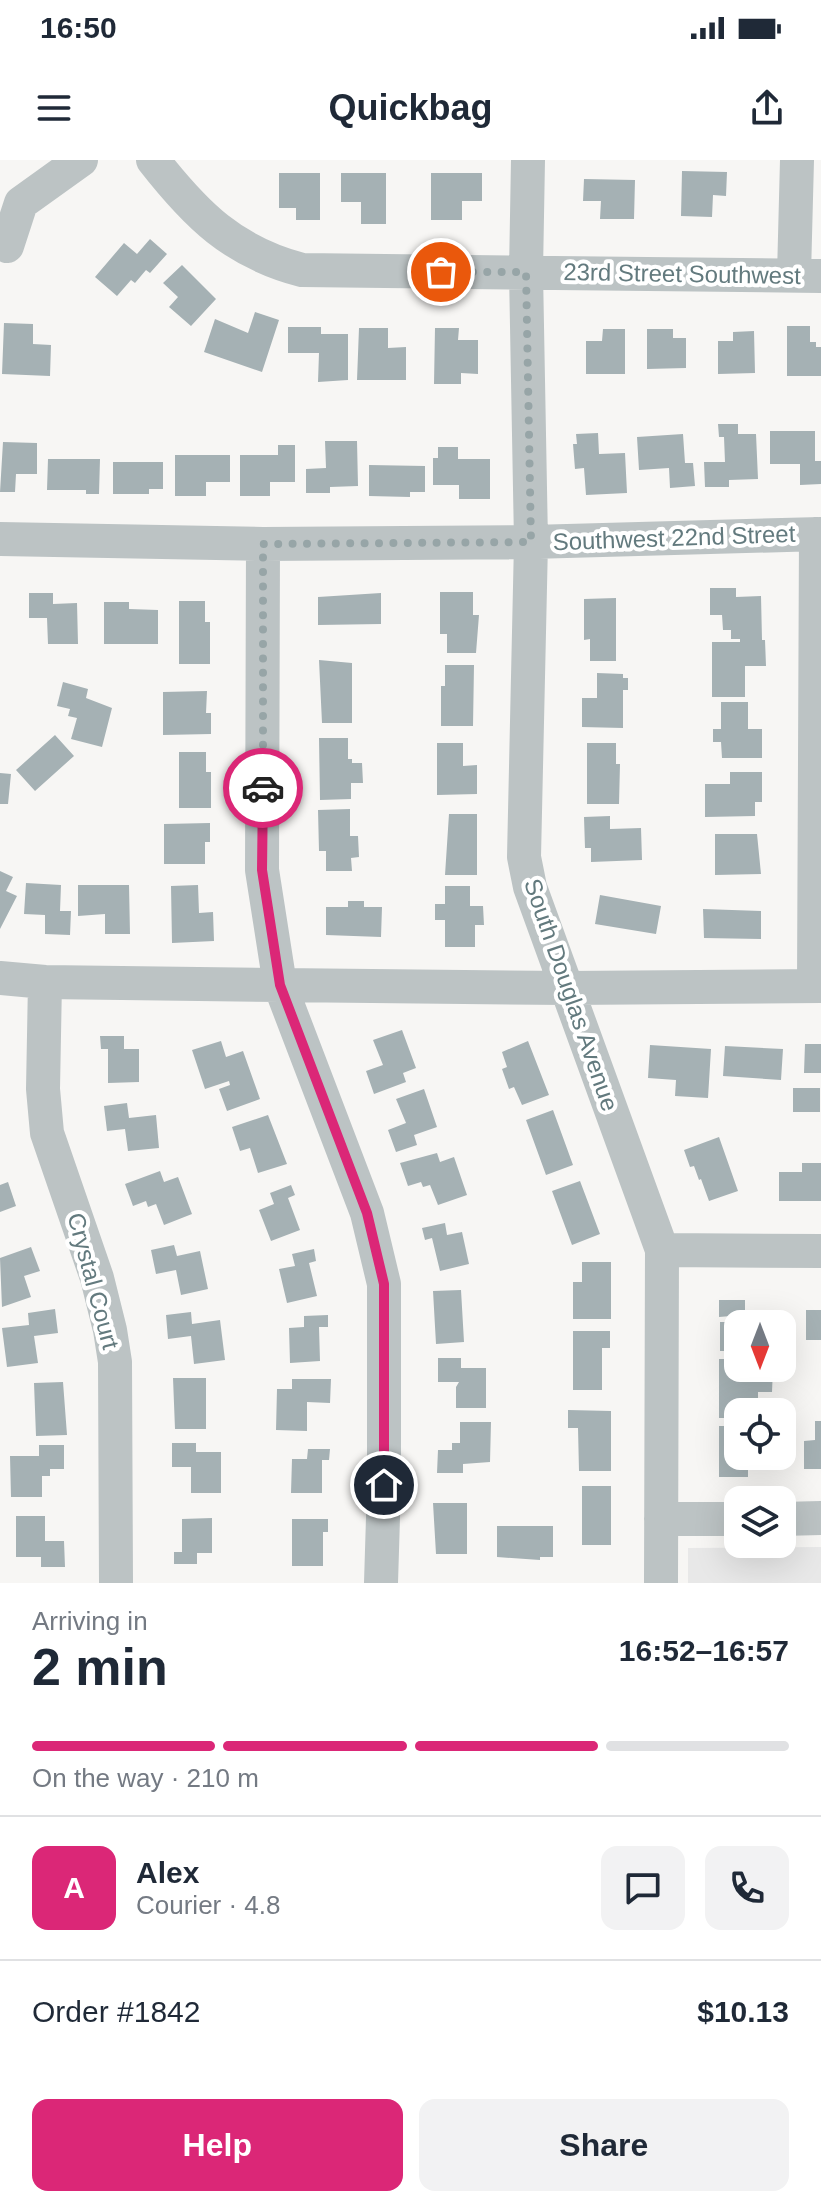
<!DOCTYPE html>
<meta charset="utf-8">
<style>
:root{--surface:#fff;--page:#f2f2f3;--text:#1f2937;--muted:#747a83;--line:#e0e1e3;--accent:#db2777}
body{margin:0;font-family:Arial,sans-serif;background:var(--page);color:var(--text);height:100vh;display:flex;flex-direction:column;font-size:30px;white-space:nowrap}
*{box-sizing:border-box;margin:0}
p{font-size:26px;color:var(--muted)}
.icon{flex:none;width:44px;height:44px;fill:none;stroke:currentColor;stroke-width:2;stroke-linecap:round;stroke-linejoin:round}
.map{position:relative;height:1423px;overflow:hidden}
.panel{display:flex;flex-direction:column;background:var(--surface);flex:1}
.panel>*{flex:none}
.needle{width:52px;rotate:180deg}
.tools{position:absolute;left:724px;top:1150px;display:grid;gap:16px}
.tools a{display:grid;place-items:center;width:72px;height:72px;border-radius:16px;background:var(--surface);box-shadow:0 8px 32px #0002;font-size:40px}
.pin{position:absolute;display:grid;place-items:center;width:68px;height:68px;color:#fff;margin:-34px;border:4px solid #fff;border-radius:50%;box-shadow:0 2px 8px #0007}
.courier{position:absolute;display:grid;place-items:center;width:80px;height:80px;margin:-40px;border:6px solid #db2777;border-radius:50%;background:#fff;color:#222;box-shadow:0 2px 10px #0007}
.headline em{font-style:normal;font-weight:700}
.headline div{display:flex;flex-direction:column-reverse}
.headline{display:flex;align-items:center;justify-content:space-between;height:136px;padding:0 32px}
h1{font-size:52px;font-weight:700;line-height:60px}
.bar{display:grid;grid-template-columns:repeat(4,1fr);gap:12px 8px;align-content:center;height:96px;padding:0 32px}
.bar i{height:10px;border-radius:6px;background:var(--line)}
.bar .current{background:var(--accent)}
.bar p{grid-column:span 4}
.line{display:flex;align-items:center;gap:20px;padding:0 32px;border-top:2px solid var(--line)}
.line div{flex:1}
.round{display:grid;place-items:center;flex:none;width:84px;height:84px;border-radius:16px;background:var(--page)}
.button{display:flex;gap:16px;margin-top:auto;padding:16px 32px}
.button a{flex:1;height:92px;border-radius:16px;background:var(--accent);color:#fff;font-size:32px;font-weight:700;line-height:92px;text-align:center}
.button a+a{background:var(--page);color:var(--text)}
.status{display:flex;justify-content:space-between;align-items:center;height:56px;padding:0 40px;background:var(--surface);direction:ltr}
.status svg{height:22px;fill:currentColor}
header{display:flex;justify-content:space-between;align-items:center;height:104px;padding:0 32px;background:var(--surface);font-size:36px;font-weight:700}
.map>svg:first-child{display:block}
</style>
<div class="status"><b>16:50</b><svg viewBox="0 0 49 12"><path d="M0 12V9h3v3zM5 12V6h3v6zM10 12V3h3v9zM15 12V0h3v12zM26 1h20v11H26zM47 4h2v5h-2z"/></svg></div>
<header><svg class="icon" aria-label="menu" viewBox="0 0 24 24"><path d="M4 6h16M4 12h16M4 18h16"/></svg>Quickbag<svg class="icon" aria-label="share" viewBox="0 0 24 24"><path d="M12 15V3M7 8l5-5 5 5M5 13v7h14v-7"/></svg></header>
<div class="map">
<svg width="821" height="1423" viewBox="0 0 821 1423">
<rect width="100%" height="100%" fill="#f7f6f4"/>
<path fill="#e8e8e8" d="M821 1387V1423H688V1388Z"/>
<path fill="#a5b1b4" d="M682 11 727 12 726 36 713 35 712 57 681 56Z
M279 13H320V60H296V48H279Z
M341 13H386V64H361V42H341Z
M431 13H482V41H462V60H431Z
M584 19 635 20 634 59H600L601 41H583Z
M150 79 167 94 150 113 146 110 135 123 131 120 117 136 95 117 124 83 137 94Z
M182 105 216 139 191 166 169 147 178 137 163 123Z
M255 152 279 160 262 212 204 192 215 159 248 173Z
M4 163 33 164V184L51 185 50 216 2 214Z
M787 166H810V182H816V187H821V216H787Z
M288 167H321V174H348V220L318 222 319 193H288Z
M359 168H388V188L406 187V220H357Z
M435 168H459L458 180H478V214L461 213V224H434Z
M603 169H625V214H586V181H602Z
M647 169H673V178H686V208L647 209Z
M754 171 755 213 718 214V181H733V172Z
M718 264H738V274H756L758 319 729 320V327H705L704 302H725L724 277H719Z
M770 271H815V301H821V324L800 325V304H770Z
M598 273 599 294 625 293 627 333 586 335 584 308 575 309 573 284H577L576 274Z
M683 274 685 303H693L695 326 670 328 669 308 639 310 637 277Z
M325 281H357L358 326 330 327V333H306V309L326 308Z
M3 282 37 283V314H16L15 332H0Z
M278 285H295V322H270V336H240V295H278Z
M438 287H458V299H490V339H459V325H433V298H438Z
M175 295H230V322H206V336H175Z
M48 299H100L99 334H86V330H47Z
M113 302H163V329H149V334H113Z
M369 305 425 306V332H410V337L369 336Z
M710 428H736V437L761 436 762 480H765L766 506H745V537H712V482H740V479H731V470H723L722 455H710Z
M440 432H473V455H479L476 493H447V474H440Z
M29 433H53V444L77 443 78 484H48L47 458H29Z
M381 433V464L318 465V437Z
M616 438V501H590V479L584 480V439Z
M179 441H205V462H210V504H179Z
M104 442H129V449L158 450V484H104Z
M319 500 352 503V563H322Z
M445 505H474L473 566H441V526H445Z
M597 513 623 514V518H628V530H623V568L582 567V538H597Z
M63 522 88 529 86 538 112 548 102 587 71 579 77 558 68 556 70 549 57 546Z
M207 531 206 553H211V574L163 575V532Z
M721 542H748V569H762V598H722L721 582H713V569H721Z
M55 575 74 596 35 631 16 610Z
M319 578H348V599H352V603H362L363 623H351V639L320 640Z
M437 583H463V606L477 605V634L437 635Z
M587 583H616V604H620L619 644H587Z
M179 592H206V612H211V648H179Z
M730 612H762V642H755V656L705 657V624H730Z
M0 613 11 614 8 644H0Z
M350 649V676H358L359 697 351 698 352 711H326V691H319L318 650Z
M449 654H477V715H445Z
M610 656V669L641 668 642 700 591 702V688H585L584 657Z
M210 663V682H205V704H164V664Z
M715 674H757L761 714 715 715Z
M0 711 13 717 6 731 17 736 0 769Z
M26 723 61 725 60 751H71L70 775 45 774V755L24 754Z
M78 725H129L130 774H105V754L78 756Z
M198 725 199 753 213 752 214 781 172 783 171 726Z
M445 726H470V746H483L484 765H475V787H445V760H435V744H445Z
M600 735 661 746 656 774 595 764Z
M348 741H364V747H382L381 777 326 775V747H348Z
M703 749 761 751V779L704 778Z
M402 870 416 908 403 913 406 922 374 934 366 911 383 905 373 880Z
M100 876H124V889H139V922L108 923V889H101Z
M221 881 226 897 243 891 260 939 227 951 219 929 230 925 229 921 205 929 192 890Z
M528 881 549 935 522 945 514 927 509 929 502 909 507 907 502 892Z
M805 884H821V913H804Z
M650 885 711 889 708 938 675 936 676 920 648 918Z
M725 886 783 889 781 920 723 916Z
M793 928H820V952H793Z
M424 929 437 967 414 975 417 985 396 992 388 970 406 963 396 939Z
M127 943 129 958 156 955 159 988 128 991 125 969 107 971 104 946Z
M553 950 573 1005 546 1015 526 960Z
M268 955 287 1004 258 1013 250 988 240 991 232 967Z
M719 977 738 1031 709 1041 701 1019 699 1020 694 1006 690 1007 684 990Z
M437 993 440 1002 454 997 467 1035 438 1045 430 1025 423 1027 421 1022 408 1026 400 1003Z
M802 1003H821V1041H779V1012H802Z
M160 1011 164 1022 178 1017 192 1054 164 1065 156 1044 148 1047 146 1041 133 1046 125 1024Z
M580 1021 600 1074 572 1085 552 1031Z
M8 1022 16 1046 0 1052V1025Z
M291 1025 295 1035 288 1038 300 1070 271 1081 259 1050 274 1044 270 1033Z
M445 1063 447 1075 462 1072 469 1104 440 1111 432 1078 425 1080 422 1068Z
M174 1085 177 1096 200 1091 208 1129 181 1135 176 1110 156 1114 151 1090Z
M31 1087 40 1111 24 1116 31 1137 2 1147 0 1098Z
M314 1089 316 1101 309 1103 317 1136 287 1143 279 1109 295 1106 292 1094Z
M582 1102H611V1159H573V1122H582Z
M461 1130 464 1182 436 1184 433 1131Z
M719 1140H745V1164H738V1191H720V1162H731V1156L719 1157Z
M55 1149 58 1173 34 1176 38 1203 7 1207 2 1168 29 1165 28 1153Z
M806 1150H821V1180H806Z
M191 1152 192 1164 220 1160 225 1200 194 1204 191 1176 168 1179 166 1155Z
M328 1155V1167H319L320 1201 290 1203 289 1168 304 1167V1156Z
M573 1171H610V1188H602V1230H573Z
M438 1198H461V1208H486V1248H456V1227L459 1222H438Z
M719 1199H738V1208H773L772 1232H758V1252H738V1258H719Z
M173 1218H206V1269H175Z
M292 1219H331L330 1243 307 1242V1271L276 1270 277 1229H292Z
M63 1222 67 1275 36 1276 34 1223Z
M568 1250 611 1251V1311H579L578 1268H568Z
M815 1261H821V1309H804V1281L815 1280Z
M460 1262H491L490 1302 463 1304V1313H437L438 1290H452V1283H460Z
M719 1266H738V1296H748V1317H719Z
M172 1283H196V1292H221V1333H191V1307H172Z
M39 1285H64V1309H50V1316H42V1337H11L10 1296H39Z
M308 1289H330L329 1300H322V1333H291L292 1299H307Z
M582 1326H611V1385H582Z
M433 1343H467V1394H436Z
M16 1356H45V1381H64L65 1407H41V1397H16Z
M212 1358V1393H197V1404H174V1392H182V1359Z
M292 1359H328V1372H323V1406H292Z
M497 1366H553V1397H540V1400L497 1397Z"/>
<g fill="none" stroke-linecap="round" stroke-linejoin="round">
<path stroke="#bcc3c4" stroke-width="34" d="M153 0C196 55 233 92 302 110L821 116
M528 0 526 112 531 382 524 697 530 727 662 1090 661 1423
M7 86 21 43 81 0
M794 115 797 0
M0 379 263 384 531 382 821 374
M263 384 262 710 280 825 367 1053 384 1124V1325L381 1423
M0 818 45 822 280 825 567 828 821 826
M45 822 43 929 47 973 97 1118 110 1170 115 1202 116 1423
M814 826 816 374
M662 1090 821 1091
M661 1359H738
M782 1359 821 1358"/>
</g>
<g fill="none" stroke-linecap="round" stroke-linejoin="round">
<path stroke="#97a5a7" stroke-width="8" stroke-dasharray="0 14.4" d="M263 628V384L531 382 526 112H441"/>
<path stroke="#db2777" stroke-width="10" d="M263 628 262 710 280 825 367 1053 384 1124V1325"/>
</g>
<g text-anchor="middle" stroke-width="8" stroke-linejoin="round" paint-order="stroke">
<g font-size="24" fill="#637a7e" stroke="#fff">
<text transform="translate(682 114) rotate(1)" y="8">23rd Street Southwest</text>
<text transform="translate(674 378) rotate(-2)" y="8">Southwest 22nd Street</text>
<text transform="translate(571 835) rotate(71)" y="8">South Douglas Avenue</text>
<text transform="translate(93 1121) rotate(75)" y="8">Crystal Court</text>
</g>
</g>
</svg>
<div class="tools">
<a><svg class="needle" viewBox="-14 -14 28 28"><path d="M0-13l5 13h-10z" fill="#e53935"/><path d="M0 13l5-13h-10z" fill="#747a83"/></svg></a>
<a><svg class="icon" aria-label="locate" viewBox="0 0 24 24"><circle cx="12" cy="12" r="6"/><path d="M12 2v4M12 18v4M2 12h4M18 12h4"/></svg></a>
<a><svg class="icon" aria-label="layers" viewBox="0 0 24 24"><path d="M12 4l9 5-9 5-9-5zM3 14l9 5 9-5"/></svg></a>
</div>
<div class="pin" style="left:441px;top:112px;background:#ea580c"><svg class="icon" aria-label="bag" viewBox="0 0 24 24"><path d="M5 8h14l-1 12H6zM9 8a3 3 0 0 1 6 0"/></svg></div>
<div class="pin" style="left:384px;top:1325px;background:#1f2937"><svg class="icon" aria-label="home" viewBox="0 0 24 24"><path d="M3 11l9-7 9 7M6 9v11h12V9"/></svg></div>
<div class="courier" style="left:263px;top:628px"><svg class="icon" aria-label="car" viewBox="0 0 24 24"><path d="M5 17H2v-5l4-1 3-4h7l3 4 3 1v5h-3M9 17h6M6 11h13"/><circle cx="7" cy="17" r="2"/><circle cx="17" cy="17" r="2"/></svg></div>
</div>
<section class="panel">
<div class="headline"><div><h1>2 min</h1><p>Arriving in</p></div><em>16:52–16:57</em></div>
<div class="bar"><i class="current"></i><i class="current"></i><i class="current"></i><i></i><p>On the way · 210 m</p></div>
<div class="line" style="height:144px"><b class="round" style="background:var(--accent);color:#fff">A</b><div><b>Alex</b><p>Courier · 4.8</p></div><a class="round"><svg class="icon" aria-label="chat" viewBox="0 0 24 24"><path d="M4 5h16v11H9l-5 4z"/></svg></a><a class="round"><svg class="icon" aria-label="phone" viewBox="0 0 24 24"><path d="M5 4h4l2 5-3 2q2 4 5 5l2-3 5 2v4C11 20 4 13 5 4z"/></svg></a></div>
<div class="line" style="height:104px"><div>Order #1842</div><b>$10.13</b></div>
<div class="button"><a>Help</a><a>Share</a></div>
</section>
